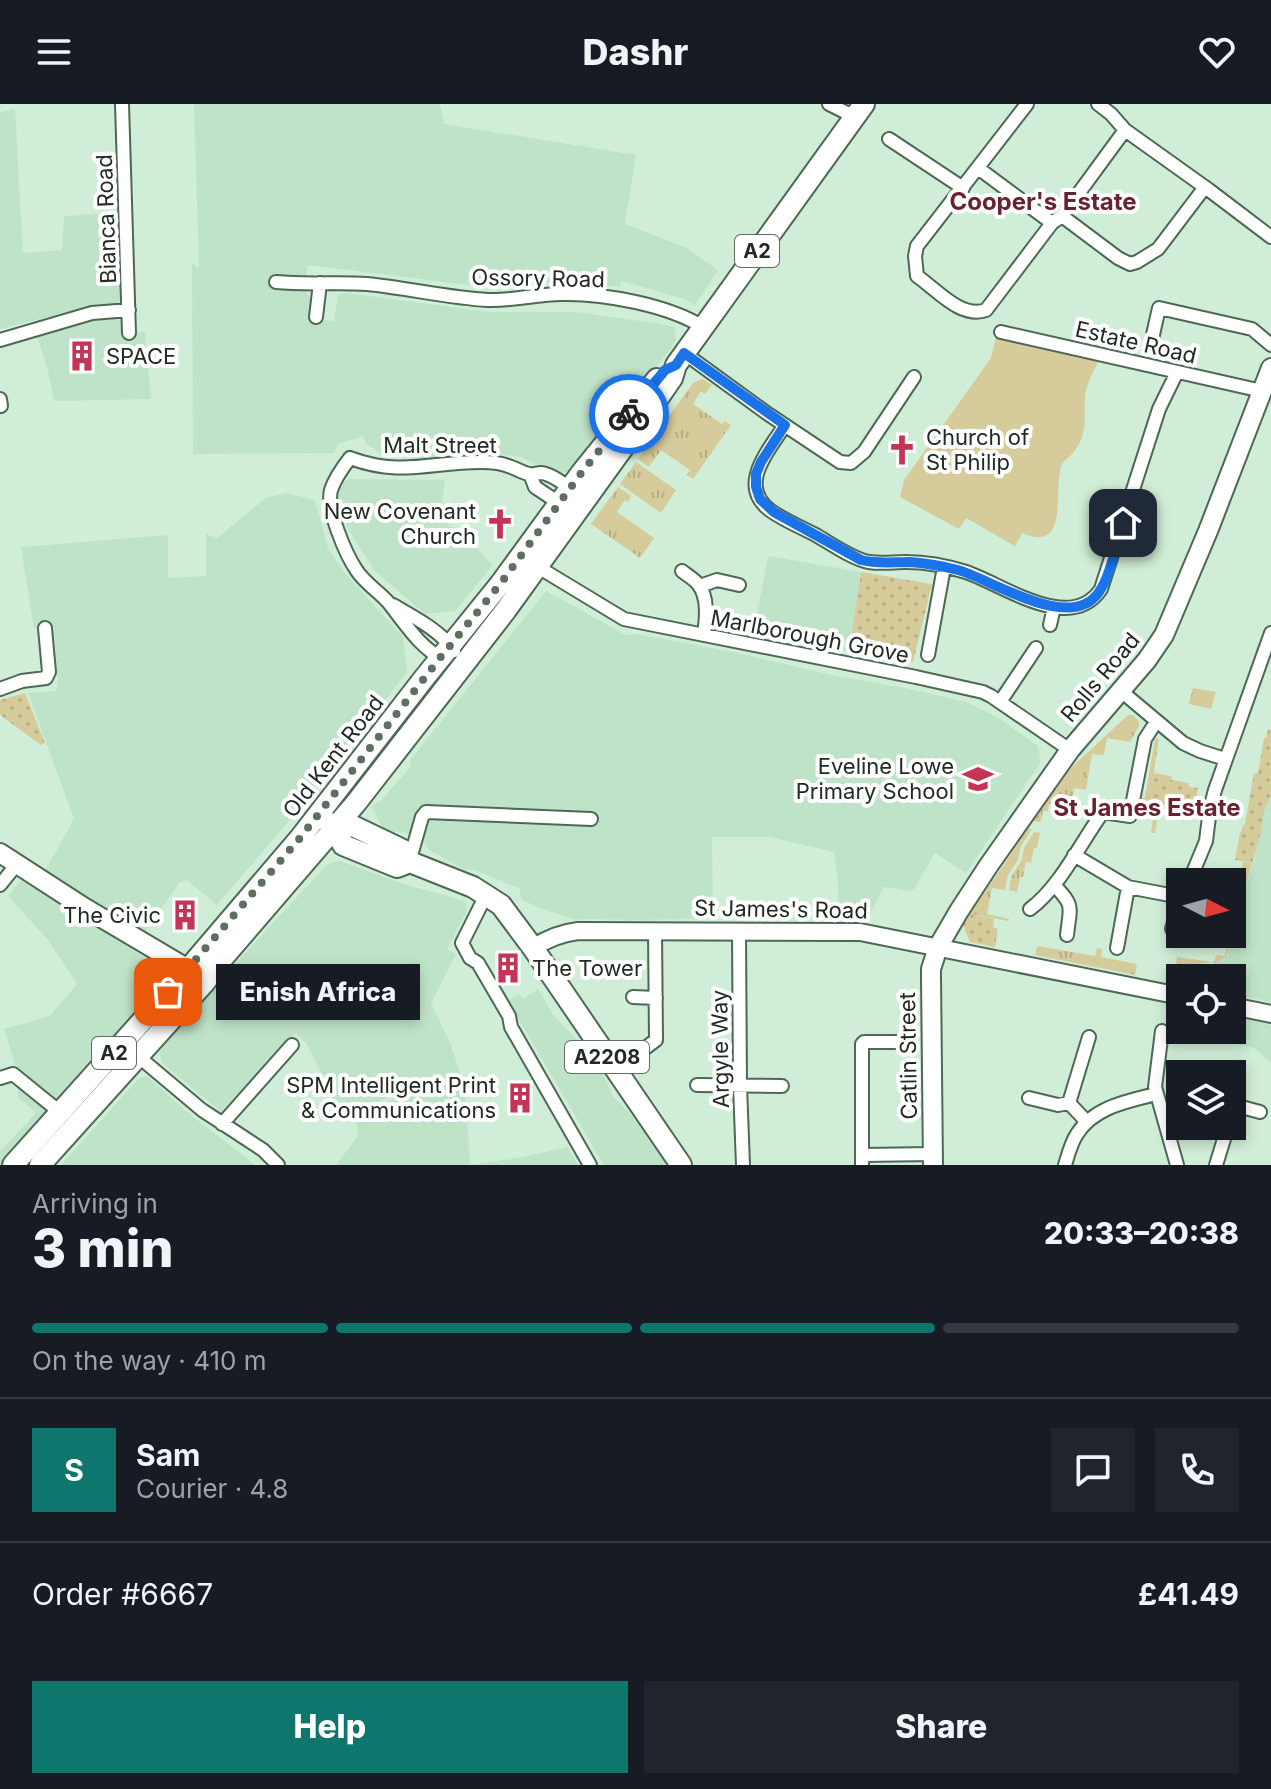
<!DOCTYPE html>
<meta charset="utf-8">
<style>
:root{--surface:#171b24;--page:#20242c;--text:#f1f3f6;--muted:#9ea1a6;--line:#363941;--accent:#0f766e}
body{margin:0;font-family:Inter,sans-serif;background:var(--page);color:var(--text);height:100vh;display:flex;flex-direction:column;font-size:30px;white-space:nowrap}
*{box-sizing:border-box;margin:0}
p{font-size:26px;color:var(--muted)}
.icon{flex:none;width:44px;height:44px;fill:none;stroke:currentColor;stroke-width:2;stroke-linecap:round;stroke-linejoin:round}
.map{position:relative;height:1061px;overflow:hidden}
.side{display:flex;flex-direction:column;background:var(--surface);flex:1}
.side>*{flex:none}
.needle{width:52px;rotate:96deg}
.controls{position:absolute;left:1166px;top:764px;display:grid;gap:16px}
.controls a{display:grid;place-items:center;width:80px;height:80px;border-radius:0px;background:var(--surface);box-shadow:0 4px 12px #0003;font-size:40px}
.pin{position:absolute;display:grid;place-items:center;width:68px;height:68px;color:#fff;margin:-34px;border-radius:16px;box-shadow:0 4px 12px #0006}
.courier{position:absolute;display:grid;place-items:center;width:80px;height:80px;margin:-40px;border:6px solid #1a73e8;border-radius:50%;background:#fff;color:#222;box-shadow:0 2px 10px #0007}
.bubble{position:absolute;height:56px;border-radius:0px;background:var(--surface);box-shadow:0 4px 12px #0003;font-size:26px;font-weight:800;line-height:56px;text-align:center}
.head em{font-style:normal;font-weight:800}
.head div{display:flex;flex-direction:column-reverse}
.head{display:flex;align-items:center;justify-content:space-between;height:136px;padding:0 32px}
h1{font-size:52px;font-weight:800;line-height:60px}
.bar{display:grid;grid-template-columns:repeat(4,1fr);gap:12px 8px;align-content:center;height:96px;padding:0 32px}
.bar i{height:10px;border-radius:6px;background:var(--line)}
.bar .current{background:var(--accent)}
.bar p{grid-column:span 4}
.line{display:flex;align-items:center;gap:20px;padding:0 32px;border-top:2px solid var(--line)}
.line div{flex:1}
.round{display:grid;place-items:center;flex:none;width:84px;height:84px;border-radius:0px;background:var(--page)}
.button{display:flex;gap:16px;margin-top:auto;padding:16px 32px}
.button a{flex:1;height:92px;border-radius:0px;background:var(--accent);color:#fff;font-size:32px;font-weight:800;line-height:92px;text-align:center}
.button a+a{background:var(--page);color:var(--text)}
header{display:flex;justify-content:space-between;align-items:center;height:104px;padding:0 32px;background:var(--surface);font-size:36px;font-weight:800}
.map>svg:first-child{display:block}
</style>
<header><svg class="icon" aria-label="menu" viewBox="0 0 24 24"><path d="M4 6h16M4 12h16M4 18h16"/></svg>Dashr<svg class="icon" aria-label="heart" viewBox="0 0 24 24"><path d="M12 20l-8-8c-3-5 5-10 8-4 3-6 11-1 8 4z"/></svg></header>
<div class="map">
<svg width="1271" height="1061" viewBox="0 0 1271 1061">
<defs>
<pattern id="grass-tufts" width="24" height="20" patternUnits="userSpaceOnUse" patternTransform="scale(2)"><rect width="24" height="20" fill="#d6cb9b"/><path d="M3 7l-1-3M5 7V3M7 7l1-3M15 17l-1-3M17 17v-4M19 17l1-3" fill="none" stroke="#b7ae85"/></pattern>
<pattern id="garden-dots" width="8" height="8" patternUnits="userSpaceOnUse" patternTransform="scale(2)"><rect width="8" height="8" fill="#d6cb9b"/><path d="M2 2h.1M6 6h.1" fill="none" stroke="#b7ae85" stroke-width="1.8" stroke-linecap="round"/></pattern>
</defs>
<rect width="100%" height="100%" fill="#d0eed7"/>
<path fill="#bfe3c8" d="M194 0H440L444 20 636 51 625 120 685 143 718 166 695 201 684 195 621 177 620 183 567 177 493 184 308 161 305 174H272V185L305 187 313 198 311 215 334 217 338 191 347 189 490 208H576L655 219 675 223 676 236 673 242 579 360 568 368 556 369 520 353 486 349 445 356 381 350 365 338 363 332 338 340 334 349 193 350 192 159 199 164Z
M15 5 23 149 62 146 64 112 118 109 122 200 118 204 79 205 0 225V8Z
M118 214 124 220 123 229 145 228 151 295 54 297 48 267 37 232 43 227 92 217Z
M349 375 445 376 440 415 461 428 493 461 455 507 425 510 374 466 347 423 338 396 339 383Z
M287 389 315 396 328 444 344 468 403 533 407 568 312 690 216 802 207 792 186 776 179 779 145 828 136 829 45 767 74 715 28 589 56 587 58 579 54 523 34 525 21 443 168 431V474L206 472V430L217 434 266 394Z
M768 452 861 468 849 547 753 531Z
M546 487 626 531 637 530 733 548 836 572 910 585 966 598 997 613 1038 642 1040 659 966 769 935 749 914 785 910 787 884 783 866 818 838 815V779L834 748 769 733H712L713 814 645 816 573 815 543 805 522 796 519 784 474 766H465L429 746 424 737 409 729 384 727 371 702 381 697 411 662V655Z
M1271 691V898L1232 890V874H1180V880L1176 879 1175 870 1176 860 1212 861 1227 853 1260 732 1264 708Z
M340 757 409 782 445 791 465 798 467 807 447 845 456 850 431 899 451 941 462 975 466 996 470 1061H336L358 1032 356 1016 437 969 343 1015 307 940 295 929 225 1011 163 960 159 948 224 872 325 763 330 759Z
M22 775 45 788 166 868 58 1003 7 1061H0V1047L36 1009 18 993 14 957 4 925 50 912 77 880 48 836 8 792Z
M538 885 554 912 596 955 613 992 646 1027 669 1061H604L508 897 519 890 523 895Z
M1171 901 1180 903V926H1232V913L1271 921V959L1254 944 1172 928Z
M147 972 186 1007 255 1061H61L138 975Z
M568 1043 578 1061H472L517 1054Z"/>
<path fill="url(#grass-tufts)" d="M702 275 712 281 705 290 701 287 693 300 722 320 725 317 731 321 693 375 687 371 690 366 661 346 649 363 638 355 693 279Z
M636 358 676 386 661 409 620 380Z
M618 383 631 392 628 398 625 396 617 408 654 434 640 454 591 420Z
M1193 584 1216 588 1211 605 1189 600Z
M1128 611H1133L1139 618V622L1130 638 1107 634 1104 651 1092 650 1086 686 1074 684 1071 702 1080 704V706L1049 700 1048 707H1043L1038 726 1040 718 1033 717 1072 663Z
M1155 634 1159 635 1150 691 1161 694 1155 729H1151L1155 702 1140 700 1138 706 1136 705 1137 693 1145 694Z
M1028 725H1032L1021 742 1018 756 1008 771 1005 786 992 784 987 810 1009 815V817L970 810Z
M1034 728 1040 729 1037 744H1034L1031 759 1026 758 1023 773H1020L1017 788 1009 786 1011 773 1021 757 1024 744Z
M1243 758 1252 759 1226 853 1214 860 1213 858 1197 860 1196 862 1176 860 1177 853 1213 858 1215 856 1216 851 1225 852 1229 830H1232V818Z
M1037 842 1095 852 1097 844 1102 845 1101 853 1137 860 1135 871 1035 851Z"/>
<path fill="#d6cb9b" d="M996 233 1099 256C1093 269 1085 281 1085 296 1084 309 1086 320 1082 333 1080 339 1077 344 1073 349 1069 354 1063 356 1061 363 1053 387 1070 450 1022 429L1015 442 966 414 959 425 900 393 904 376 991 254Z"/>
<path fill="url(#garden-dots)" d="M861 468 932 480 913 558 849 547Z
M25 589 45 639 41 641 0 611V596Z
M1268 625H1271V691L1264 708 1260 732 1252 759 1235 756 1240 729 1241 728 1243 721 1245 720 1254 669H1258L1264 634H1266Z
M1153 669 1172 672 1171 676 1189 679V683L1198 684 1195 700 1190 699 1189 701 1174 699 1172 708 1159 705 1161 694 1149 692Z
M970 810 994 815 993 823 998 825 995 843 970 838 963 821Z"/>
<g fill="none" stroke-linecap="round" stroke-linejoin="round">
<g stroke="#4d6854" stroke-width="16">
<path id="minor" d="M122 0 129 229
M829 0 855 13
M1027 0 917 142 915 152 917 172C937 186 961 215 986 206L1052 119 1062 112 1125 26
M1098 0 1111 10 1125 26 1209 86 1271 133
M889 35 963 84
M978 64 1052 119
M1062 112 1118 154 1130 160 1137 158 1158 145 1205 83
M276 178C306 181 337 178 367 180 408 184 448 194 488 196 513 197 537 190 562 190 603 189 668 201 703 223
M316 213 320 179
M1001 228 1262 287
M1152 235 1159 204 1252 225 1271 241
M0 236 92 209 129 206
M684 249 768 310 840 358 851 359 864 348 914 273
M0 295 1 302
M785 321C769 346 736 382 771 407 784 416 800 423 814 430 830 439 852 455 869 458 881 460 894 458 906 458 926 458 947 462 966 468 1002 480 1071 531 1101 485L1159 305 1177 268
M530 370 535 383 559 399 565 400
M538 463 624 515 916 573 983 588 991 592 1070 646
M682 467C687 471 694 475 698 480 709 493 706 516 704 531
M700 482 717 476 739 481
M393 501C412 512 443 528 454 547
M1050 521 1054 503
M928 551 944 463
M443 555C419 543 405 519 388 498 378 487 365 479 357 467 346 451 326 405 331 386 335 374 343 363 350 354 401 373 430 358 481 358 491 358 502 359 511 363 517 365 523 369 529 370 533 371 537 369 541 369 551 370 567 381 573 388
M0 585 22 577 46 574 49 568 45 524
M1121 587 1183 639 1200 647 1225 655
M1000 598 1036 544
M1074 751 1128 783 1180 793
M410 755 422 713 426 708 591 715
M1189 778 1206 737 1210 705 1215 686 1271 529
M0 781 17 760
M1054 781C1075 802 1070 803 1067 831
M486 791 462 839 470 854 478 859 509 912 511 923 590 1061
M1030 805C1060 783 1081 738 1103 708L1130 712 1145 635 1156 618
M1172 825 1180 797
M739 828 740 982 743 1061
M1117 844 1128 783
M633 893 656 894
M1162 927 1155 983 1177 1061
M640 948 656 936 655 827
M139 953 202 1006 263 1046 278 1061
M0 974 13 970 61 1009
M697 981 782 982
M1029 994 1058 1001 1069 999 1087 1018
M1069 999 1089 933
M1232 1008 1234 1001 1260 1008
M222 1020 292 941
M862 1051 933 1050
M862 1061V940L864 938H908
M1065 1061C1068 1051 1071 1039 1077 1030 1094 1003 1128 997 1156 990
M1216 1061 1228 1022"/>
</g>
<g stroke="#4d6854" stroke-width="20">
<path id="tertiary" d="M533 844C548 834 561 829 578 827L860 828 1180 892
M1232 902 1271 910"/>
</g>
<g stroke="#4d6854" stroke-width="22">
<path id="secondary" d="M0 749 85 804 188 865 192 867 201 866
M933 1061 931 872V865L938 843 959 807 989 761 1070 646 1147 556 1164 531 1208 427 1271 264"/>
</g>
<g stroke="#4d6854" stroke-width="24">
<path id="primary" d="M328 718 335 724 343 741 397 763 410 758
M335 724 353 722 403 746 410 758 473 783 501 801 533 844 681 1061"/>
</g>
<g stroke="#4d6854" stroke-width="24">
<path id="trunk" d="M13 1061 178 877 300 734 425 573 501 479 582 368 657 275
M40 1061 205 878 221 856 356 699 506 506 643 316 672 274 676 261 864 0"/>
</g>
<use href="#minor" stroke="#fff" stroke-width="12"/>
<use href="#tertiary" stroke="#fff" stroke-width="16"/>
<use href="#secondary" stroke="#fff" stroke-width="18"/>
<use href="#primary" stroke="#fff" stroke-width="20"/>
<use href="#trunk" stroke="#fff" stroke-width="20"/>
</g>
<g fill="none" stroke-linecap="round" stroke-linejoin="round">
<path stroke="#5e6f62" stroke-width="8" stroke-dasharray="0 14.4" d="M168 888 300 734 440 554 501 479 582 368 629 310"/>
<path stroke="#1a73e8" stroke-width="10" d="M629 310 665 266 676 261 684 249 785 321 761 358 756 370V383L760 395 774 408 861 456C876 460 893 458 909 458 925 459 942 462 958 466 991 475 1071 530 1099 488 1111 471 1116 440 1123 419"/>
</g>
<defs>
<g id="building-bare" transform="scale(2.4)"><path d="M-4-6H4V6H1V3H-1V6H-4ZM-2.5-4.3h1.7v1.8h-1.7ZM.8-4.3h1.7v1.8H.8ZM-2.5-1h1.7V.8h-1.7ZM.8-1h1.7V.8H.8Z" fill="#c43454" stroke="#fff" stroke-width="2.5" paint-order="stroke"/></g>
<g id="church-bare" transform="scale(2.4)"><path d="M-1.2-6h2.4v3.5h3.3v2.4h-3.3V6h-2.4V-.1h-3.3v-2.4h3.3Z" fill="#c43454" stroke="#fff" stroke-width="2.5" paint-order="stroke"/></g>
<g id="school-bare" transform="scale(2.4)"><path d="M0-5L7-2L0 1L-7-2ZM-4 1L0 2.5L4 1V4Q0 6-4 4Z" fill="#c43454" stroke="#fff" stroke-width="2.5" paint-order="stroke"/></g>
</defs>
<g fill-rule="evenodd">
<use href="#building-bare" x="82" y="252"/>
<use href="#church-bare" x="902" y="346"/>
<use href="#church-bare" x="500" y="420"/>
<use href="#school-bare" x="978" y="675"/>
<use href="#building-bare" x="185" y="811"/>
<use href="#building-bare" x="508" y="864"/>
<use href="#building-bare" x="520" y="994"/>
</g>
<g text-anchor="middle" stroke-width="8" stroke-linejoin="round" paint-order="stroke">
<g fill="#fff" stroke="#636b65" stroke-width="2">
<rect x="735" y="131" width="44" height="32" rx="6"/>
<rect x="92" y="933" width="44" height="32" rx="6"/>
<rect x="565" y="937" width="84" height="32" rx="6"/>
</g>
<g font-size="20" font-weight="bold" fill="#202b23">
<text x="757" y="154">A2</text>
<text x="114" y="956">A2</text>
<text x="607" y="960">A2208</text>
</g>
<g font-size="22" fill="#202b23" stroke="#fff">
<text transform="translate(106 115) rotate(-92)" y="8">Bianca Road</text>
<text transform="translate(538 174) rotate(1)" y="8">Ossory Road</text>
<text transform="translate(1136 238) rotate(13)" y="8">Estate Road</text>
<text x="440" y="349">Malt Street</text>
<text transform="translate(810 532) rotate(11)" y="8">Marlborough Grove</text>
<text transform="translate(1100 573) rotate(-50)" y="8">Rolls Road</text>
<text transform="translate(333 652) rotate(-52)" y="8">Old Kent Road</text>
<text transform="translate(781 805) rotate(1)" y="8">St James's Road</text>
<text transform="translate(720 945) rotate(-91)" y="8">Argyle Way</text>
<text transform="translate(908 952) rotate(-91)" y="8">Catlin Street</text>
</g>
<g font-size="22" fill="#202b23" stroke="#fff" text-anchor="end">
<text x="106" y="260" text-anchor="start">SPACE</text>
<text x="926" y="341" text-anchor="start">Church of<tspan x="926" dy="25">St Philip</tspan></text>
<text x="476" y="415">New Covenant<tspan x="476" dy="25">Church</tspan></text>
<text x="954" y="670">Eveline Lowe<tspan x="954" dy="25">Primary School</tspan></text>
<text x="161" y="819">The Civic</text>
<text x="532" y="872" text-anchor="start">The Tower</text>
<text x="496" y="989">SPM Intelligent Print<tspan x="496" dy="25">&amp; Communications</tspan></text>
</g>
<g font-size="24" font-weight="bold" fill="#692330" stroke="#fff">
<text x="1043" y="106">Cooper's Estate</text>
<text x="1147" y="712">St James Estate</text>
</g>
</g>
</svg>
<div class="controls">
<a><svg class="needle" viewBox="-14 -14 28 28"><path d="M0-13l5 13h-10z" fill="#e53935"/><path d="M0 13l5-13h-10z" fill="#9ea1a6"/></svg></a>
<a><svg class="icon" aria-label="locate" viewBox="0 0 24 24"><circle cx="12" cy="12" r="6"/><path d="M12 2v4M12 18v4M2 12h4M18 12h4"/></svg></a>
<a><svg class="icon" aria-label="layers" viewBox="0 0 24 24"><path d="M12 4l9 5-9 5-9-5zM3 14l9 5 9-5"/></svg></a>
</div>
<div class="pin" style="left:168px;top:888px;background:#ea580c"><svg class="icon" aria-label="bag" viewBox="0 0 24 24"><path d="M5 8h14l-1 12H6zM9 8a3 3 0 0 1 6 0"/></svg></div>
<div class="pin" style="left:1123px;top:419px;background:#1f2937"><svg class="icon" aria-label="home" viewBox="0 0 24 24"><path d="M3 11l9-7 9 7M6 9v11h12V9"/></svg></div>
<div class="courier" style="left:629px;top:310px"><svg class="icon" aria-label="bike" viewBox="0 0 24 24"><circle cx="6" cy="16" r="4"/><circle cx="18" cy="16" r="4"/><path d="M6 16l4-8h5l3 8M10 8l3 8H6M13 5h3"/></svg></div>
<div class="bubble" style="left:216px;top:860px;width:204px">Enish Africa</div>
</div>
<section class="side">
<div class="head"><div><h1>3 min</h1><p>Arriving in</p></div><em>20:33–20:38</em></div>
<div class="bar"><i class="current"></i><i class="current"></i><i class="current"></i><i></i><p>On the way · 410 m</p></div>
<div class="line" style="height:144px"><b class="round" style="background:var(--accent);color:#fff">S</b><div><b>Sam</b><p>Courier · 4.8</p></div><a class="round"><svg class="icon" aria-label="chat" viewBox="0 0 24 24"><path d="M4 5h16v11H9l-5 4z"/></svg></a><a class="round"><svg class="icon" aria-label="phone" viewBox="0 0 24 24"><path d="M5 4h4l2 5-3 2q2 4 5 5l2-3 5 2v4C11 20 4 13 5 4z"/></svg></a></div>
<div class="line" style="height:104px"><div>Order #6667</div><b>£41.49</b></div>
<div class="button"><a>Help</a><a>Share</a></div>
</section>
